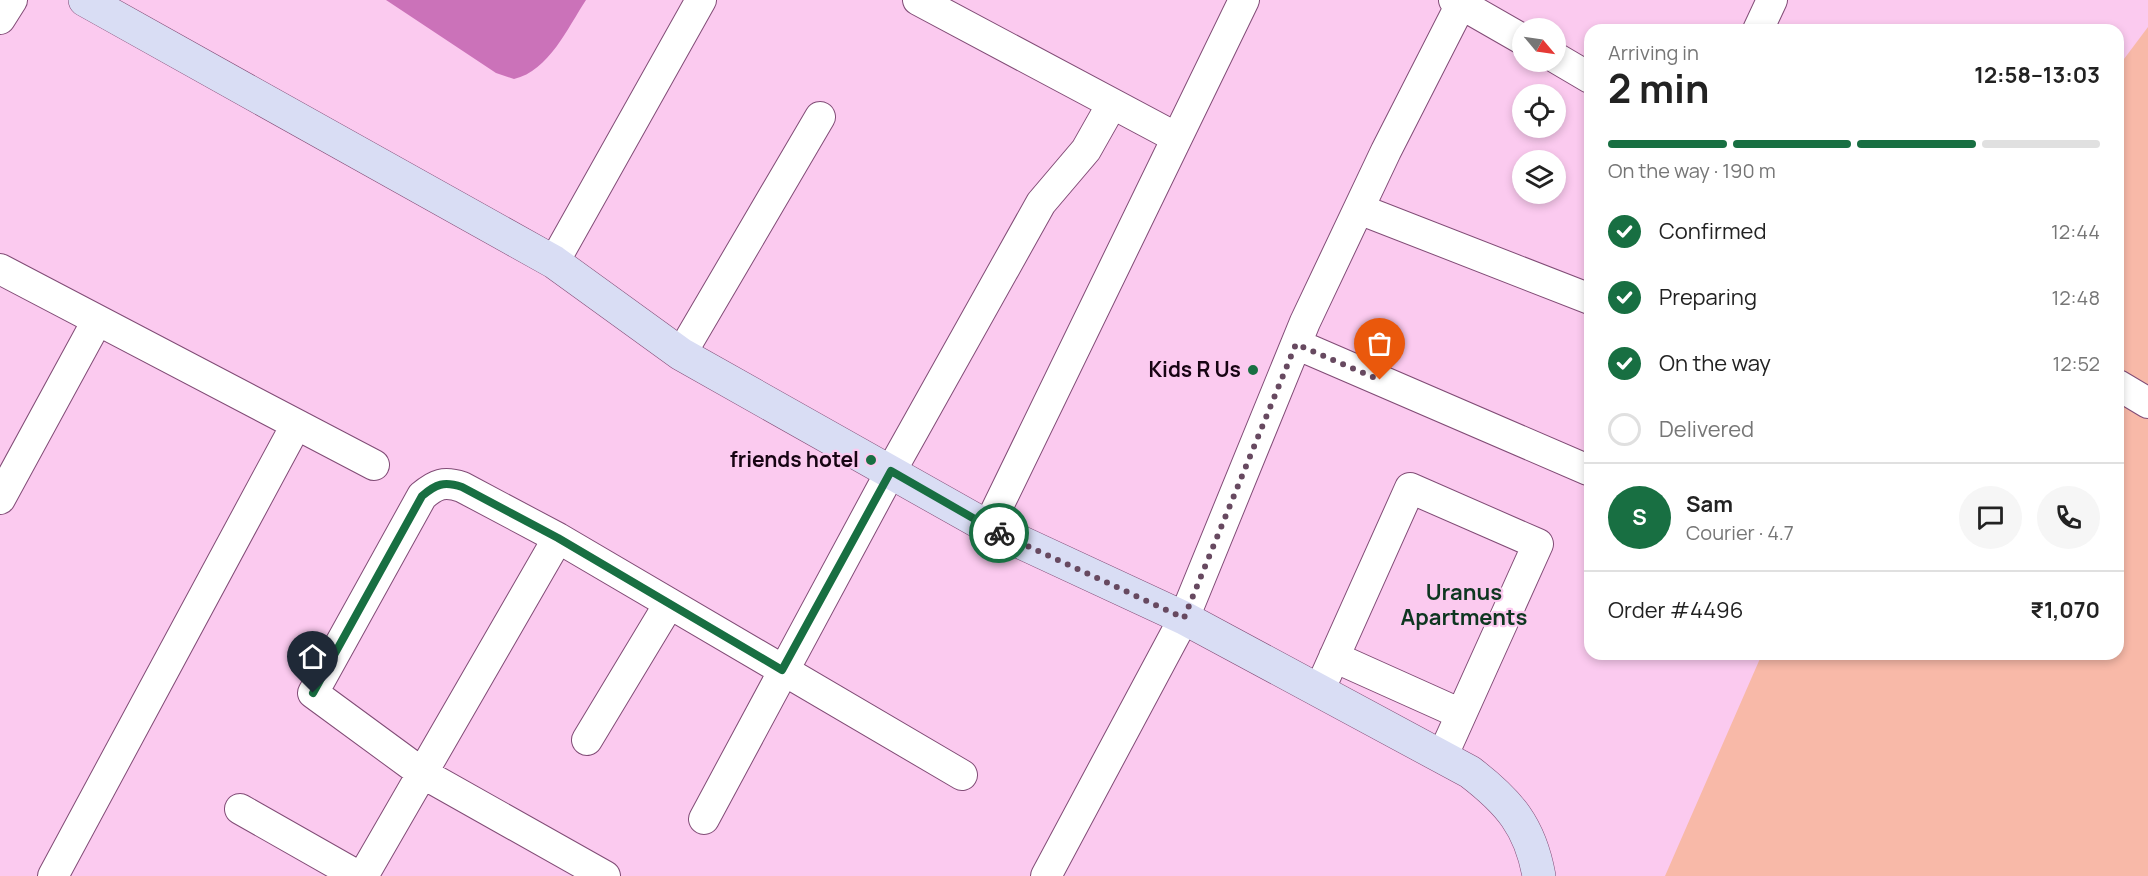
<!DOCTYPE html>
<meta charset="utf-8">
<style>
:root{--surface:#fff;--page:#f6f6f6;--text:#222;--muted:#767676;--line:#e0e0e0;--accent:#186f42}
body{margin:0;font-family:Manrope,sans-serif;background:var(--page);color:var(--text);height:100vh;display:flex;flex-direction:column;font-size:22px;white-space:nowrap}
*{box-sizing:border-box;margin:0}
p{font-size:20px;color:var(--muted)}
.icon{flex:none;width:33px;height:33px;fill:none;stroke:currentColor;stroke-width:2;stroke-linecap:round;stroke-linejoin:round}
.map{position:relative;flex:1;overflow:hidden}
.drawer{position:absolute;left:1584px;top:24px;width:540px;height:636px;display:flex;flex-direction:column;background:var(--surface);border-radius:18px;box-shadow:0 3px 9px #0003}
.drawer>*{flex:none}
.needle{width:39px;rotate:119deg}
.controls{position:absolute;left:1512px;top:18px;display:grid;gap:12px}
.controls a{display:grid;place-items:center;width:54px;height:54px;border-radius:50%;background:var(--surface);box-shadow:0 3px 9px #0003;font-size:30px}
.pin{position:absolute;display:grid;place-items:center;width:51px;height:51px;color:#fff;margin:-62px -26px;border-radius:50% 50% 50% 0;rotate:-45deg;box-shadow:0 0 6px #0007}
.pin .icon{rotate:45deg}
.courier{position:absolute;display:grid;place-items:center;width:60px;height:60px;margin:-30px;border:4px solid #186f42;border-radius:50%;background:#fff;color:#222;box-shadow:0 2px 8px #0007}
.overview em{font-style:normal;font-weight:700}
.overview div{display:flex;flex-direction:column-reverse}
.overview{display:flex;align-items:center;justify-content:space-between;height:102px;padding:0 24px}
h1{font-size:39px;font-weight:700;line-height:45px}
.bar{display:grid;grid-template-columns:repeat(4,1fr);gap:9px 6px;align-content:center;height:72px;padding:0 24px}
.bar i{height:8px;border-radius:4px;background:var(--line)}
.bar .selected{background:var(--accent)}
.bar p{grid-column:span 4}
.line{display:flex;align-items:center;gap:15px;padding:0 24px;border-top:2px solid var(--line)}
.line div{flex:1}
.round{display:grid;place-items:center;flex:none;width:63px;height:63px;border-radius:32px;background:var(--page)}
ol{padding:0 24px;list-style:none}
li{display:flex;align-items:center;gap:18px;height:66px}
li p{margin-inline-start:auto}
li .icon{padding:6px;border-radius:50%;background:var(--accent);color:#fff;stroke-width:4}
li:last-child{color:var(--muted)}
li i{width:33px;height:33px;border:3px solid var(--line);border-radius:50%}
.map>svg:first-child{display:block}
</style>
<div class="map">
<svg width="2148" height="876" viewBox="0 0 2148 876">
<rect width="100%" height="100%" fill="#fbcaef"/>
<path fill="#f8b9a8" d="M2148 27V876H1665L1762 654H2118V67Z"/>
<path fill="#cb72b9" d="M386 0H586C568 27 549 71 514 79L496 73Z"/>
<g fill="none" stroke-linecap="round" stroke-linejoin="round">
<g stroke="#814c76" stroke-width="32">
<path id="street" d="M918 0 1177 138
M1454 0 1522 39
M0 19 12 0
M1758 30 1772 0
M1556 58 1590 78
M1359 209 1590 299
M554 262 701 0
M0 269 374 465
M1296 344 1588 470
M681 354 820 117
M2118 385 2148 403
M0 499 97 321
M988 527 1244 0
M1334 657 1461 714
M1319 691 1410 488 1538 544 1442 757
M587 740 669 604
M240 809 358 876
M704 819 891 471 1041 203 1086 150 1112 104
M53 876 296 425
M363 876 558 538
M605 876 422 773 313 693 422 496C436 484 444 481 462 487L558 538 962 775
M1046 876 1184 618 1305 322 1386 151 1463 0"/>
</g>
<g stroke="#814c76" stroke-width="34">
<path id="secondary" d="M85 0 554 262 681 354 988 527 1184 618 1470 772C1509 802 1530 826 1539 876"/>
</g>
<use href="#street" stroke="#fff" stroke-width="30"/>
<use href="#secondary" stroke="#d9ddf4" stroke-width="33"/>
</g>
<g fill="none" stroke-linecap="round" stroke-linejoin="round">
<path stroke="#674960" stroke-width="6" stroke-dasharray="0 10.8" d="M999 533 1184 618 1296 344 1380 380"/>
<path stroke="#186f42" stroke-width="8" d="M313 693 422 496C436 484 444 481 462 487L558 538 782 670 891 471 999 533"/>
</g>
<g fill="#186f42" stroke="#fbcaef" stroke-width="2">
<circle cx="1253" cy="370" r="6"/>
<circle cx="871" cy="460" r="6"/>
</g>
<g text-anchor="middle" stroke-width="4.5" stroke-linejoin="round" paint-order="stroke">
<g font-size="21" font-weight="bold" fill="#170413" stroke="#fbcaef" text-anchor="end">
<text x="1241" y="377">Kids R Us</text>
<text x="859" y="467">friends hotel</text>
</g>
<g font-size="22" font-weight="bold" fill="#0e3620" stroke="#fbcaef">
<text x="1464" y="600">Uranus<tspan x="1464" dy="25">Apartments</tspan></text>
</g>
</g>
</svg>
<div class="controls">
<a><svg class="needle" viewBox="-14 -14 28 28"><path d="M0-13l5 13h-10z" fill="#e53935"/><path d="M0 13l5-13h-10z" fill="#767676"/></svg></a>
<a><svg class="icon" aria-label="locate" viewBox="0 0 24 24"><circle cx="12" cy="12" r="6"/><path d="M12 2v4M12 18v4M2 12h4M18 12h4"/></svg></a>
<a><svg class="icon" aria-label="layers" viewBox="0 0 24 24"><path d="M12 4l9 5-9 5-9-5zM3 14l9 5 9-5"/></svg></a>
</div>
<div class="pin" style="left:1380px;top:380px;background:#ea580c"><svg class="icon" aria-label="bag" viewBox="0 0 24 24"><path d="M5 8h14l-1 12H6zM9 8a3 3 0 0 1 6 0"/></svg></div>
<div class="pin" style="left:313px;top:693px;background:#1f2937"><svg class="icon" aria-label="home" viewBox="0 0 24 24"><path d="M3 11l9-7 9 7M6 9v11h12V9"/></svg></div>
<div class="courier" style="left:999px;top:533px"><svg class="icon" aria-label="bike" viewBox="0 0 24 24"><circle cx="6" cy="16" r="4"/><circle cx="18" cy="16" r="4"/><path d="M6 16l4-8h5l3 8M10 8l3 8H6M13 5h3"/></svg></div>
<section class="drawer">
<div class="overview"><div><h1>2 min</h1><p>Arriving in</p></div><em>12:58–13:03</em></div>
<div class="bar"><i class="selected"></i><i class="selected"></i><i class="selected"></i><i></i><p>On the way · 190 m</p></div>
<ol>
<li><svg class="icon" aria-label="check" viewBox="0 0 24 24"><path d="M5 12l5 5 9-10"/></svg>Confirmed<p>12:44</p></li>
<li><svg class="icon" aria-label="check" viewBox="0 0 24 24"><path d="M5 12l5 5 9-10"/></svg>Preparing<p>12:48</p></li>
<li><svg class="icon" aria-label="check" viewBox="0 0 24 24"><path d="M5 12l5 5 9-10"/></svg>On the way<p>12:52</p></li>
<li><i></i>Delivered</li>
</ol>
<div class="line" style="height:108px"><b class="round" style="background:var(--accent);color:#fff">S</b><div><b>Sam</b><p>Courier · 4.7</p></div><a class="round"><svg class="icon" aria-label="chat" viewBox="0 0 24 24"><path d="M4 5h16v11H9l-5 4z"/></svg></a><a class="round"><svg class="icon" aria-label="phone" viewBox="0 0 24 24"><path d="M5 4h4l2 5-3 2q2 4 5 5l2-3 5 2v4C11 20 4 13 5 4z"/></svg></a></div>
<div class="line" style="height:78px"><div>Order #4496</div><b>₹1,070</b></div>
</section>
</div>
